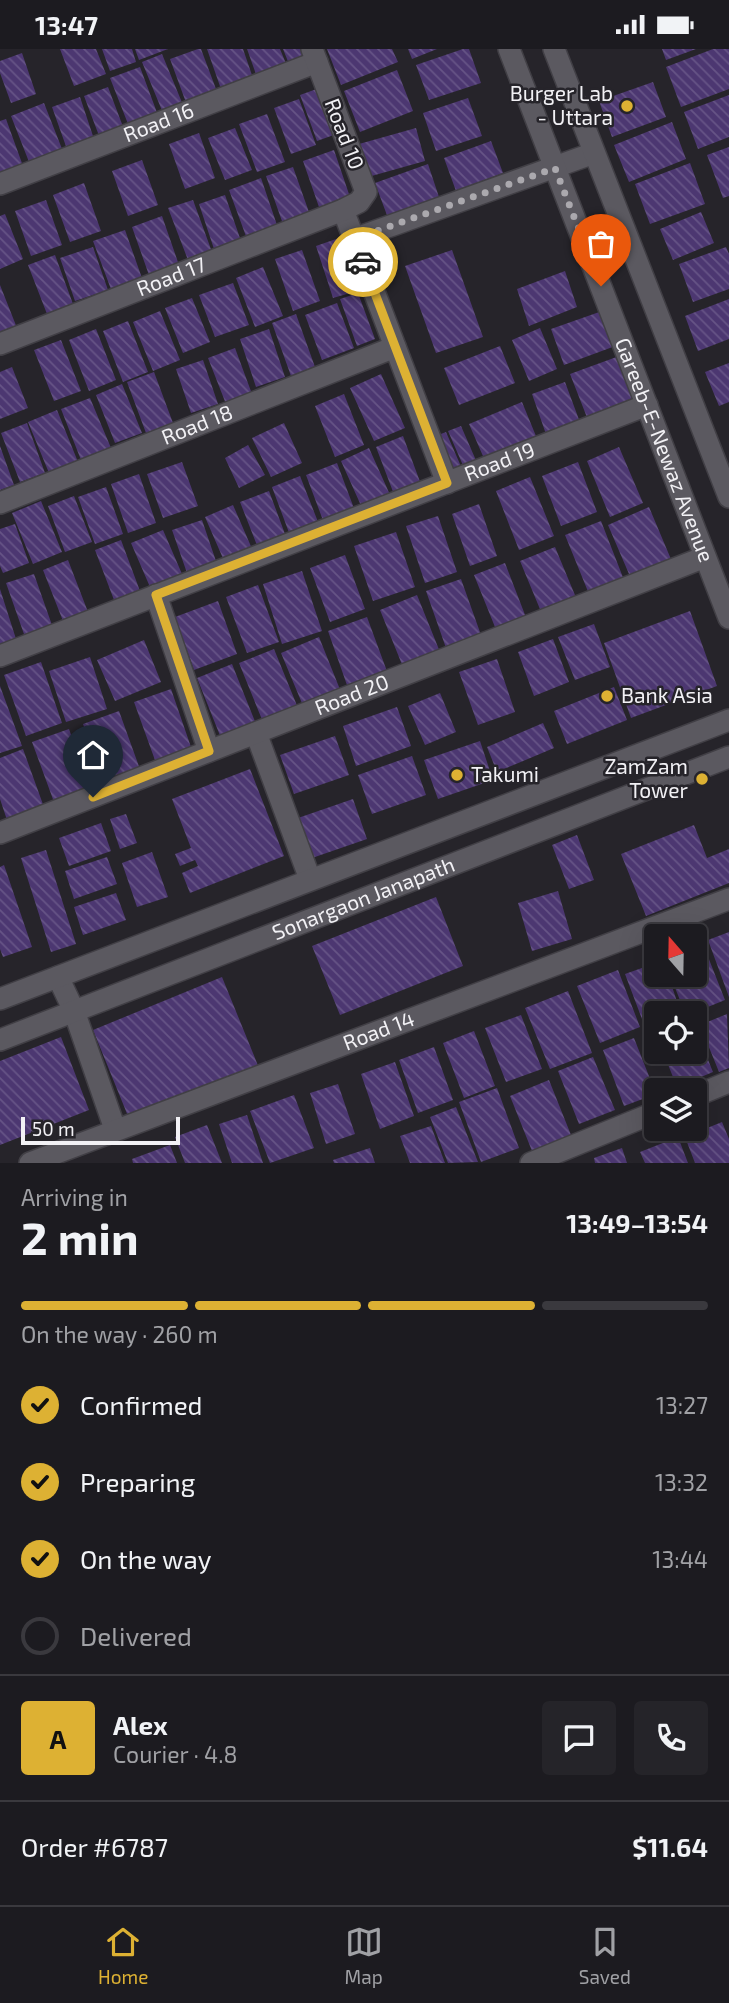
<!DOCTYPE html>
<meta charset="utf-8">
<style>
:root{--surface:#1c1b20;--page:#252429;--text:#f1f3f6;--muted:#a0a1a5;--line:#3a393e;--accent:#ddb133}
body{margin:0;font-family:"Exo 2",sans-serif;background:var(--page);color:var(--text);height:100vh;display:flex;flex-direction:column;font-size:26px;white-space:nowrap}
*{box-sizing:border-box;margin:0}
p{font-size:23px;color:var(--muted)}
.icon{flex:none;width:38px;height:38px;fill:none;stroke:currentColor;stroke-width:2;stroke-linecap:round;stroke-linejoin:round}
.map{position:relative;height:1114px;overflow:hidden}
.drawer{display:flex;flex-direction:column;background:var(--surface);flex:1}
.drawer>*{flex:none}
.needle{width:46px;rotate:340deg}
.fabs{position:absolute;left:644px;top:875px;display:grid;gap:14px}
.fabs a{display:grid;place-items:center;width:63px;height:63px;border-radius:7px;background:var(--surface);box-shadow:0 7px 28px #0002,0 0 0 2px var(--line);font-size:35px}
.scale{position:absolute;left:21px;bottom:18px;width:159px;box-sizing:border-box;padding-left:7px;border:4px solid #f2f1f5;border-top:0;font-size:19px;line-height:24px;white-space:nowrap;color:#f2f1f5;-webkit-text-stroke:5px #26242a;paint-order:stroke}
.pin{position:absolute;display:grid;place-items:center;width:60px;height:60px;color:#fff;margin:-72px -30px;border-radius:50% 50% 50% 0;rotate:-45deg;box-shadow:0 0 7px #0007}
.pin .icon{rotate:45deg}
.courier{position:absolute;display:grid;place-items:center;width:70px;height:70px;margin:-35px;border:5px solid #ddb133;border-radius:50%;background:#fff;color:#222;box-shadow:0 2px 9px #0007}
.overview em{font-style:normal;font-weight:700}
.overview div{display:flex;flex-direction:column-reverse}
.overview{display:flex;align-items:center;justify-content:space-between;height:119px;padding:0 21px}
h1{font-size:46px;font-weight:700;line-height:52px}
.bar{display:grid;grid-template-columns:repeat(4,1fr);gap:10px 7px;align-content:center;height:84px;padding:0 21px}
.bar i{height:9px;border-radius:5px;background:var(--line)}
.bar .on{background:var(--accent)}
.bar p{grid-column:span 4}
.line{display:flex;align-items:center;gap:18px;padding:0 21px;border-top:2px solid var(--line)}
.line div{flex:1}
.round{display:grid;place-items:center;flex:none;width:74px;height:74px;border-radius:7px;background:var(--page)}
ol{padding:0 21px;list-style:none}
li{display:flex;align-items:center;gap:21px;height:77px}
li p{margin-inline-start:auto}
li .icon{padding:7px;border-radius:50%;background:var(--accent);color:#111;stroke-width:4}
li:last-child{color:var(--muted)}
li i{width:38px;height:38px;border:4px solid var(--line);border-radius:50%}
.status{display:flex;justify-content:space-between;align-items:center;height:49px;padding:0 35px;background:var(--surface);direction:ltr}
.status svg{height:19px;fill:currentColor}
.tabs{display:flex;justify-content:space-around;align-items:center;height:98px;border-top:2px solid var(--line);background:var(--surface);font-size:19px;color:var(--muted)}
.tabs a{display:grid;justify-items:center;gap:4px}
.tabs .on{color:var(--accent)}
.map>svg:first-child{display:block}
</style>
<div class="status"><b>13:47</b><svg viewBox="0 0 49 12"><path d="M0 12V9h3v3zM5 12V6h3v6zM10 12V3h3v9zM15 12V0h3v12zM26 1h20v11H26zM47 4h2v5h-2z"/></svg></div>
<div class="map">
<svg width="729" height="1114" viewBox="0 0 729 1114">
<defs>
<pattern id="building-back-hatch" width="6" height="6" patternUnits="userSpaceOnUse" patternTransform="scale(1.75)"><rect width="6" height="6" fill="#4c3771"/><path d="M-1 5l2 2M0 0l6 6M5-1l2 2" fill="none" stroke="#665486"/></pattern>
</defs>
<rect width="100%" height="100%" fill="#26242a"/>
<path fill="url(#building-back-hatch)" d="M60 0H96L106 25 74 37Z
M102 0H132L136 13 110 22Z
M135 0H168L139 11Z
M198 0H201L219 48 188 59 170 10Z
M207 0H243L254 32 222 43Z
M247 0H280L287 17 257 28Z
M283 0H311L313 6 289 15Z
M327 0H392L398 13 341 36Z
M408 0H437L412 10Z
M463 0H469L481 34 429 51 416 16Z
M662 0H696L666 11Z
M713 0H729V40L681 58 666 18Z
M22 4 36 45 11 54 0 24V12Z
M162 5 183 56 163 64 142 13Z
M140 18 159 69 130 80 110 29Z
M397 21 413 62 360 83 344 42Z
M653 33 666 68 612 88 599 52Z
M325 37 342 83 317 92 300 46Z
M108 38 125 83 101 92 84 47Z
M729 46V88L698 100 684 63Z
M80 48 95 93 68 103 52 58Z
M468 49 482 87 436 102 423 64Z
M299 50 316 96 291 105 274 59Z
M44 54 64 105 31 118 11 67Z
M267 65 285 113 257 123 239 75Z
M6 70 23 117 0 125V72Z
M672 73 686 110 629 133 614 96Z
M235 79 252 121 225 131 208 89Z
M416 79 425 112 368 128 359 95Z
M199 84 215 129 185 140 169 95Z
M491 92 503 124 456 142 444 109Z
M729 98V147L723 149 707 106Z
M334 101 351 151 320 161 303 112Z
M142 111 158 156 128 167 112 122Z
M690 114 705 155 650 175 635 135Z
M428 115 440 151 388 169 375 134Z
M293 118 310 166 283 175 266 127Z
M261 129 278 179 247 190 229 141Z
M84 134 101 182 70 193 53 146Z
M225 146 241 192 214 200 199 155Z
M46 151 62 196 31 207 15 162Z
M193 151 212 203 188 211 168 159Z
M701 163 714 194 673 211 660 180Z
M5 165 23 210 0 220V167Z
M162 167 180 219 150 229 132 178Z
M125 181 143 232 112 243 93 192Z
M339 189 357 242 333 249 316 197Z
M93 198 108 241 75 252 60 209Z
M726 198 729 205V240L693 253 679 215Z
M302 201 320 252 293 262 275 210Z
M452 201 483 288 436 304 405 217Z
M55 206 73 255 47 265 28 216Z
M263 218 283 267 255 278 236 229Z
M565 222 577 258 529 277 517 240Z
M233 234 249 276 215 288 199 246Z
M0 236 17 279 0 285Z
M358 244 375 290 357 297 340 250Z
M192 249 210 293 183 304 165 259Z
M729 250V290L698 302 685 267Z
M337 254 354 299 322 311 305 266Z
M605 261 618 296 564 316 551 280Z
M160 262 180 311 153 322 133 273Z
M296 265 315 318 291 327 272 274Z
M128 272 148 323 123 333 103 282Z
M540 279 557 320 529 332 512 291Z
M96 280 116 331 89 342 69 291Z
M269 280 285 328 256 338 240 290Z
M61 291 81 342 54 352 34 301Z
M500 297 515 334 459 356 444 319Z
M235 299 252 345 226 355 208 309Z
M622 306 639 352 588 371 570 325Z
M203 311 218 355 191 364 176 320Z
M729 314V353L719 357 705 323Z
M12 318 28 359 0 370V323Z
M154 323 173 374 146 384 127 333Z
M381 325 405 379 374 392 350 339Z
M565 333 581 376 547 388 532 345Z
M122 335 142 384 115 394 96 346Z
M344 345 364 396 335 408 315 357Z
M90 349 111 399 81 411 61 360Z
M522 353 538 392 486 414 469 375Z
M57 361 78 413 49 424 28 373Z
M27 374 45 424 20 433 1 384Z
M284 374 302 414 271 428 252 389Z
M461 377 478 416 465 421 448 382Z
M446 383 463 422 450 427 433 388Z
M403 387 422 438 395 448 376 398Z
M248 396 265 426 239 439 225 409Z
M0 397 14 436 0 441Z
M619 398 643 454 610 468 587 412Z
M369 399 391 448 363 461 341 412Z
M182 413 198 457 163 469 147 425Z
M578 413 597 463 561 477 542 427Z
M337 414 355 462 324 474 306 426Z
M139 425 156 474 128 484 111 435Z
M300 427 320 478 291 489 272 438Z
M530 428 554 487 519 501 496 442Z
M106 438 123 485 95 495 78 448Z
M269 442 288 493 260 504 240 453Z
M74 447 92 493 65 503 48 457Z
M41 452 62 503 33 515 12 464Z
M479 455 497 507 470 517 452 465Z
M233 456 253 502 225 514 205 468Z
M649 458 673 515 632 532 608 476Z
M438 467 457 523 425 534 406 477Z
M202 471 217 515 187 524 172 481Z
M601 472 624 531 589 545 565 486Z
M15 475 29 514 3 524 0 517V480Z
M163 481 182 525 150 538 131 494Z
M396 483 415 538 373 552 354 497Z
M121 491 140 542 114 551 95 501Z
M555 498 577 551 542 565 520 512Z
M345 506 365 560 330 573 310 519Z
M68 511 88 563 63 572 43 521Z
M505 514 527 571 497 583 474 526Z
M302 522 322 582 282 595 263 535Z
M34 525 53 579 25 588 6 534Z
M461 530 481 586 446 599 426 542Z
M258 536 279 593 247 604 226 548Z
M0 540 17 593 0 598Z
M417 546 440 603 403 618 380 561Z
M218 552 237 605 194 621 175 568Z
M690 562 717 637 631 669 604 594Z
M367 568 388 625 348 639 328 582Z
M594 575 610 618 575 631 558 588Z
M319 588 341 643 304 659 281 604Z
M553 590 569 633 534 647 518 603Z
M144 591 161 633 115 652 97 611Z
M274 600 298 659 263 673 239 614Z
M90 608 107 660 66 673 49 622Z
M497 610 515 663 478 676 459 623Z
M41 613 62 674 26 687 4 626Z
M232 615 256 675 221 689 197 629Z
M0 637 22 697 0 704Z
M614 638 627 671 567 695 554 662Z
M171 640 192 701 156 714 134 653Z
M440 644 456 683 425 696 408 657Z
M397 658 411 697 356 717 343 677Z
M119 662 141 723 104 736 83 675Z
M543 674 554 699 497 723 487 698Z
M69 680 90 740 54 753 32 693Z
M335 687 349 726 294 745 280 706Z
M480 692 493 731 438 750 424 711Z
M23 700 45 761 8 774 0 750V709Z
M412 707 426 746 372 765 358 726Z
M250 720 284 807 190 844 182 824 198 817 195 811 180 817 175 805 191 799 172 750Z
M353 750 367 790 312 809 298 769Z
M126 765 137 794 120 800 110 770Z
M101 774 111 802 69 817 59 789Z
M694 776 707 809 729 800V834L646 867 621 805Z
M577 786 594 831 569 840 552 796Z
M46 801 76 895 51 903 21 809Z
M152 803 168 848 137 858 122 814Z
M107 808 117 835 74 850 65 822Z
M4 816 32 898 3 908 0 900V818Z
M558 842 572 890 532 902 518 854Z
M116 844 126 871 83 886 74 858Z
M436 848 463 917 340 966 312 897Z
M729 883V948L708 891Z
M703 895 725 951 693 964H685L670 926H695V898Z
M656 914V926H668L681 964H656V974L645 978 625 925Z
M618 921 640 978 600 994 577 937Z
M222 928 259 1019 130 1072 93 981Z
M568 942 592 1004 550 1020 525 959Z
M727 965 729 1019 719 1023 700 976Z
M521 966 542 1020 506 1033 485 979Z
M695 979 713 1023 677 1038 663 1003H695Z
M474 982 495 1037 464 1049 443 994Z
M61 988 89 1061 0 1096V1012Z
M634 989 656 1045 624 1057 603 1001Z
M434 998 453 1051 418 1064 399 1011Z
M593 1008 615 1061 579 1075 558 1022Z
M395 1013 414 1067 380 1080 361 1025Z
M549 1031 571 1086 532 1102 510 1047Z
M338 1035 355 1085 326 1095 310 1044Z
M497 1039 519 1099 481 1113 459 1053Z
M294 1046 314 1099 270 1114 250 1062Z
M456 1058 478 1113 448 1114 430 1068Z
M247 1066 263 1114H232L219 1075Z
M722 1073 729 1090V1114H695L685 1088Z
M207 1076 222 1114H185L175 1088Z
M431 1077 445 1114H410L400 1087Z
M678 1088 688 1114H645L640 1103Z
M170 1096 177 1114H133L132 1110Z
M370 1099 375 1114H334L333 1111Z
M622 1099 627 1114H595L594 1109Z"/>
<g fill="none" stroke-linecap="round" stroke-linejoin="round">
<g stroke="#413f45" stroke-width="24">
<g id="street">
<path id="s1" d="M0 135 317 13"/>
<path d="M343 161 447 434"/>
<path d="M354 190 594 104"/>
<path id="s2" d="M0 295 343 161 359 153 366 143 312 0"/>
<path id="s3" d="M0 454 395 298"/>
<path d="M156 546 209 702"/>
<path id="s4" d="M0 607 647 356"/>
<path d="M256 684 310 830"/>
<path id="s5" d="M0 784 705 508"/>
<path d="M58 928 74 962 115 1080"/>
<path d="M695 1047 729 1033"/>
<path id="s6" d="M30 1114 729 850"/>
<path d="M531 1114 656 1063"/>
</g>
</g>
<g stroke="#413f45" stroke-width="24">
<g id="secondary">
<path id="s7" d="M509 0 729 569"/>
<path d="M554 0 729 448"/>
<path d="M0 950 729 671"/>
<path id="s8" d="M0 991 729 708"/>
</g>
</g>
<use href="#street" stroke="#5b5960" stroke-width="21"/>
<use href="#secondary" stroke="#5b5960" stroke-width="21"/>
</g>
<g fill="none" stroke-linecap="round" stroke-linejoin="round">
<path stroke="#aba9ae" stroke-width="7" stroke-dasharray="0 12.6" d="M363 213 354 190 555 119 601 237"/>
<path stroke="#ddb133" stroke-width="9" d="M93 748 209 702 156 546 447 434 363 213"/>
</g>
<g fill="#ddb133" stroke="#26242a" stroke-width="2.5">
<circle cx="627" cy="57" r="7"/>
<circle cx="607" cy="647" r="7"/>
<circle cx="457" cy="726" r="7"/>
<circle cx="702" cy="730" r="7"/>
</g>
<g text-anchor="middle" stroke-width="5" stroke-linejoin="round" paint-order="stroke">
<g font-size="21" fill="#f2f1f5" stroke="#26242a" text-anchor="end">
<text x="613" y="52">Burger Lab<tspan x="613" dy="24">- Uttara</tspan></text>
<text x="621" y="654" text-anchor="start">Bank Asia</text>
<text x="688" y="725">ZamZam<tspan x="688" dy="24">Tower</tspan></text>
<text x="471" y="733" text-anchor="start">Takumi</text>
</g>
<g font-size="21" fill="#f2f1f5" stroke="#26242a">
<text dy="7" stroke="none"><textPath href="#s1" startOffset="170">Road 16</textPath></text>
<text transform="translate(344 85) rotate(69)" y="7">Road 10</text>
<text dy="7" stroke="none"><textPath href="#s2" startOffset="184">Road 17</textPath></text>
<text dy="7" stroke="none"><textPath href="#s3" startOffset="212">Road 18</textPath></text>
<text dy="7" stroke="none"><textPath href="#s7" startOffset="430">Gareeb-E-Newaz Avenue</textPath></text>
<text dy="7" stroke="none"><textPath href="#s4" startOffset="536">Road 19</textPath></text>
<text dy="7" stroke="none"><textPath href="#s5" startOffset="378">Road 20</textPath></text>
<text dy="7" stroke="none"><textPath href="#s8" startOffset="390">Sonargaon Janapath</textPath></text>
<text dy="7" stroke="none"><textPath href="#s6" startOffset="373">Road 14</textPath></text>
</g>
</g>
</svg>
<div class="fabs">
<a><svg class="needle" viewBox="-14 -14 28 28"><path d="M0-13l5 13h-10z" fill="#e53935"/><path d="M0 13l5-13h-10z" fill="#a0a1a5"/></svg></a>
<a><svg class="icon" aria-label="locate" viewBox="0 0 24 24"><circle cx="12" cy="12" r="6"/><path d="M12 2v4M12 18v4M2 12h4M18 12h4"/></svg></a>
<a><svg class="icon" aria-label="layers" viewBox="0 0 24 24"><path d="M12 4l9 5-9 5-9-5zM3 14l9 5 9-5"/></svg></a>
</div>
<div class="scale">50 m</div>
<div class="pin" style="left:601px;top:237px;background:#ea580c"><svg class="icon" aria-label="bag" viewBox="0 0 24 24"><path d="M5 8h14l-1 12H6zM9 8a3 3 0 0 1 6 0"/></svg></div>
<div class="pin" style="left:93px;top:748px;background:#1f2937"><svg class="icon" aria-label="home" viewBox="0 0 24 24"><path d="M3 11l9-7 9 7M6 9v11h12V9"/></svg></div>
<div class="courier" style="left:363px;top:213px"><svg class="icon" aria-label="car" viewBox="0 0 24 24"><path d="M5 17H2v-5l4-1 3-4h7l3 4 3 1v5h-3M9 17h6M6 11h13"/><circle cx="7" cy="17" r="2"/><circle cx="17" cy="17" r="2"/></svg></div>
</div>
<section class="drawer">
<div class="overview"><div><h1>2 min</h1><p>Arriving in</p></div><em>13:49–13:54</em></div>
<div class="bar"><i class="on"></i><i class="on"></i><i class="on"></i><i></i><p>On the way · 260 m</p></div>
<ol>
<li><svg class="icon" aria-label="check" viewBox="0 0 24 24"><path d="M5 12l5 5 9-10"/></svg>Confirmed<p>13:27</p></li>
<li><svg class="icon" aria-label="check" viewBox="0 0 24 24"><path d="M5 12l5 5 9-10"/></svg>Preparing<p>13:32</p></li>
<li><svg class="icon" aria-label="check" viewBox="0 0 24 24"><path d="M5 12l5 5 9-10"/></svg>On the way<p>13:44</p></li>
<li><i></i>Delivered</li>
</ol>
<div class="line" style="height:126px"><b class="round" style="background:var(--accent);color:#111">A</b><div><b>Alex</b><p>Courier · 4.8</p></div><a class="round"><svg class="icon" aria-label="chat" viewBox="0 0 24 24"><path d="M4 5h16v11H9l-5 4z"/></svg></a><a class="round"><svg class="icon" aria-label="phone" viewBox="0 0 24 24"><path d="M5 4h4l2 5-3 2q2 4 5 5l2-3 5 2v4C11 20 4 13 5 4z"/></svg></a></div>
<div class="line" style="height:91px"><div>Order #6787</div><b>$11.64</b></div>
</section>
<nav class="tabs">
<a class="on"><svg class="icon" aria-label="home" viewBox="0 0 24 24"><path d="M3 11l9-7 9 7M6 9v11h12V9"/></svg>Home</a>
<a><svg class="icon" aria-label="map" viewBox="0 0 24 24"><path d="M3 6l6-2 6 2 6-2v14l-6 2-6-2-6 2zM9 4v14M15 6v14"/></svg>Map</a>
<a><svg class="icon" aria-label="saved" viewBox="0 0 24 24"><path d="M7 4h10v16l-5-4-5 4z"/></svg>Saved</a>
</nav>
